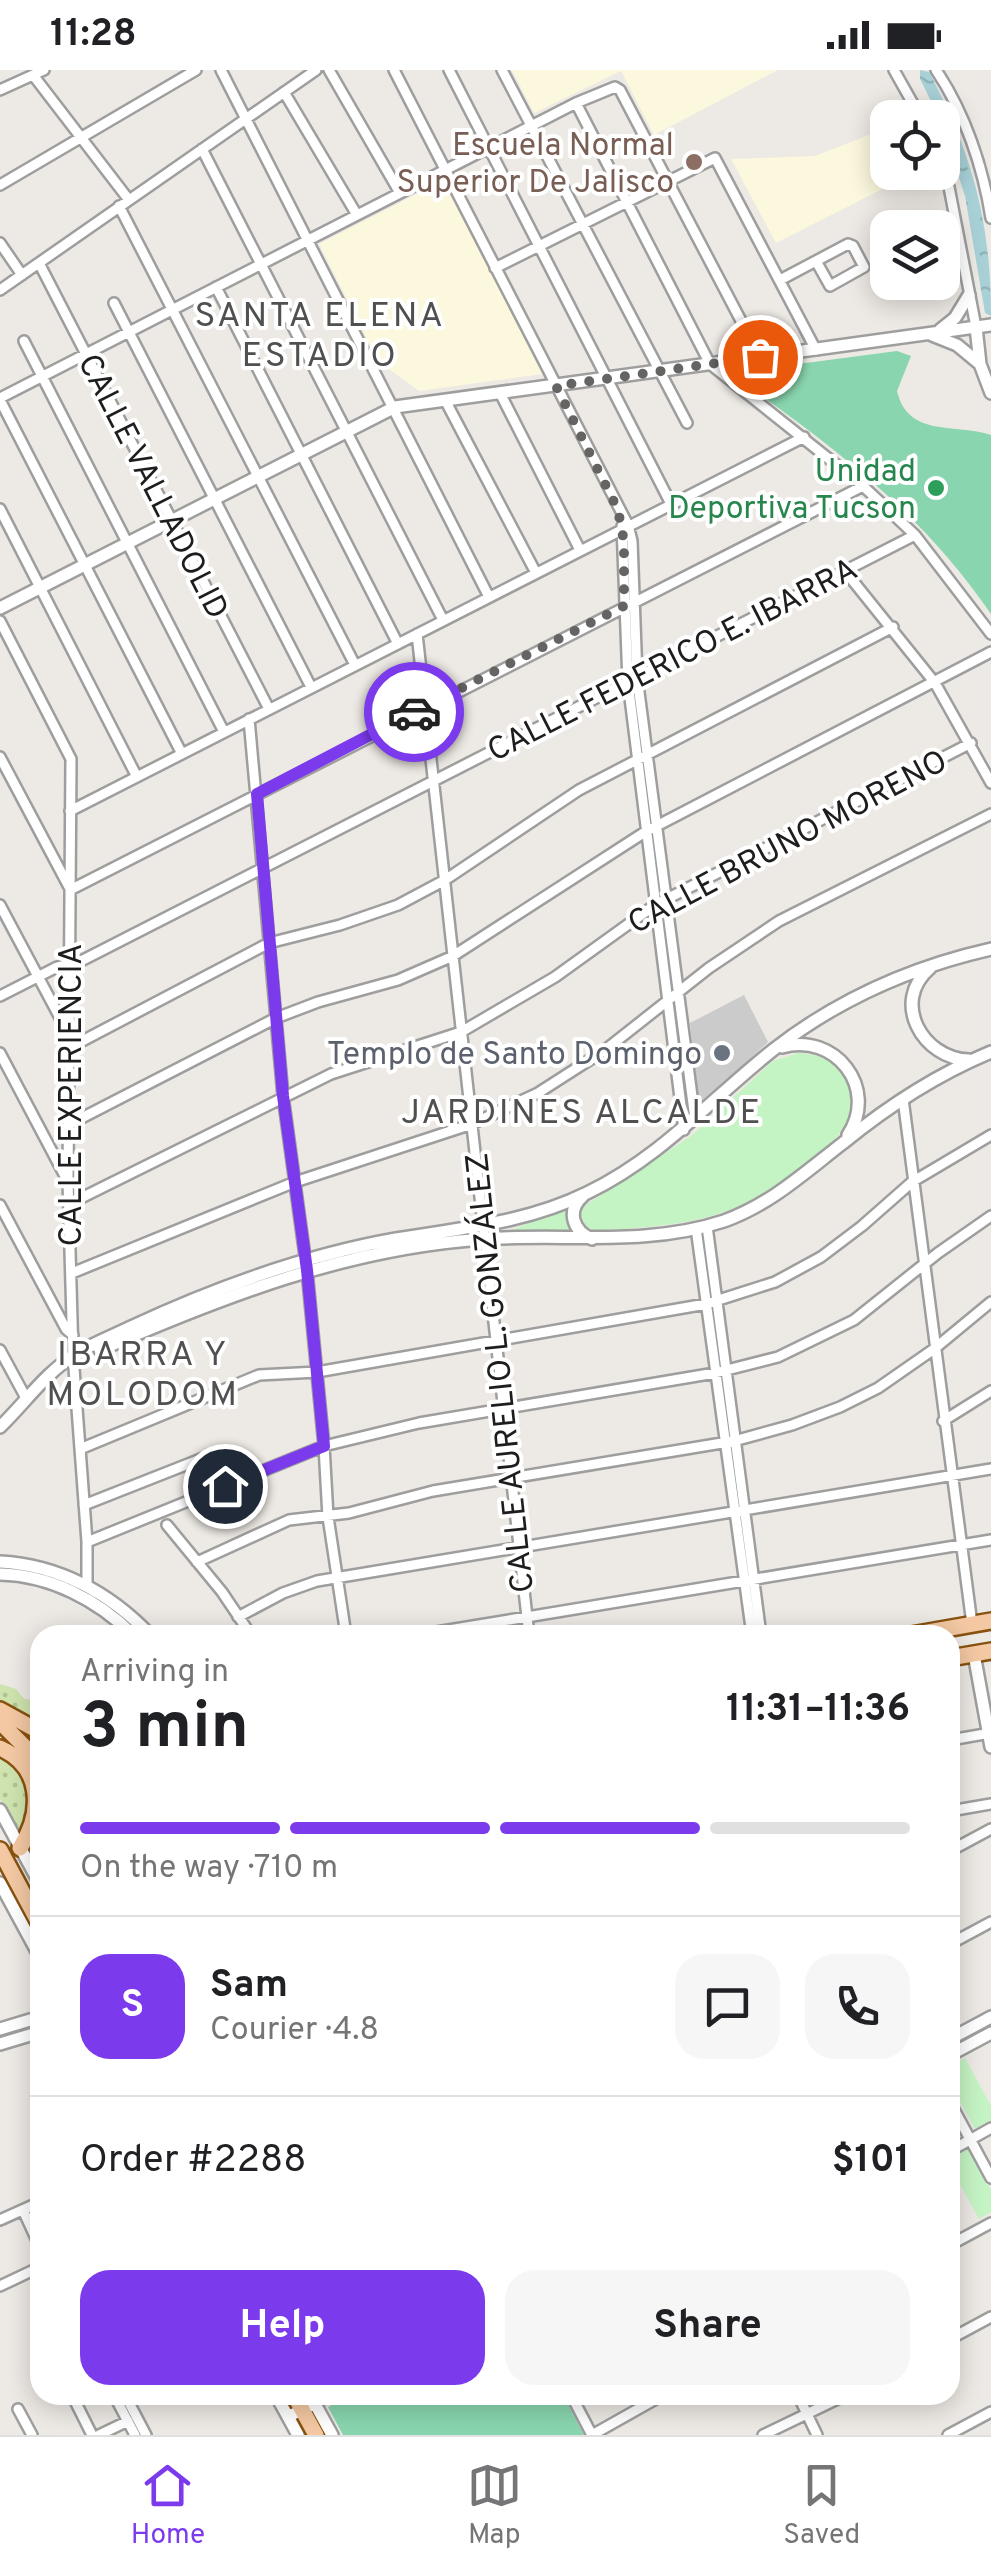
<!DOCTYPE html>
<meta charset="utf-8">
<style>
:root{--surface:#fff;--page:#f6f6f6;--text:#202124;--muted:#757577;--line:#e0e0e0;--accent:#7c3aed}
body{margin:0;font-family:Overpass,sans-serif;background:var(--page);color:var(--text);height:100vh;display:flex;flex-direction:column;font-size:38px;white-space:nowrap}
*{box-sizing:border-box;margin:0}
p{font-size:32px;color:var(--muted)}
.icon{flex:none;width:55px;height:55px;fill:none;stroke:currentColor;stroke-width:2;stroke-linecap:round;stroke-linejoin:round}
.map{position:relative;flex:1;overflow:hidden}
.details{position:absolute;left:30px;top:1555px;width:930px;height:780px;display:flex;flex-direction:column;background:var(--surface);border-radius:30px;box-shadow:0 5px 25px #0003}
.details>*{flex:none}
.fabs{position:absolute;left:870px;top:30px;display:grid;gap:20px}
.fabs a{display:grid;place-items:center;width:90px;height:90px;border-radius:20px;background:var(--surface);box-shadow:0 5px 25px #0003;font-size:50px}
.pin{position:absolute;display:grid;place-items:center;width:85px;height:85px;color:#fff;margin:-42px;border:5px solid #fff;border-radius:50%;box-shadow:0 2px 10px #0007}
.courier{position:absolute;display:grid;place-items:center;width:100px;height:100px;margin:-50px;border:8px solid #7c3aed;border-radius:50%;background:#fff;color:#222;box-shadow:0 2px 12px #0007}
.summary em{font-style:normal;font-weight:700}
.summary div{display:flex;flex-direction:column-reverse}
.summary{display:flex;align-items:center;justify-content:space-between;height:170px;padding:0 50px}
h1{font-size:65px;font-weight:700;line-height:75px}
.bar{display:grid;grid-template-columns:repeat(4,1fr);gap:15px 10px;align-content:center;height:120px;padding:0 50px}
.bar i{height:12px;border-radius:8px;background:var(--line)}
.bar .active{background:var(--accent)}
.bar p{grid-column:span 4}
.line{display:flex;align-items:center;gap:25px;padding:0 50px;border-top:2px solid var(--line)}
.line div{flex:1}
.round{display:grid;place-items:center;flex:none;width:105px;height:105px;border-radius:30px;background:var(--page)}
.primary-button{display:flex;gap:20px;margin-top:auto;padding:20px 50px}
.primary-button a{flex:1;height:115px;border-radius:30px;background:var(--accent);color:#fff;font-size:40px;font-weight:700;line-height:115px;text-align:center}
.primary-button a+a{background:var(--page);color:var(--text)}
.status{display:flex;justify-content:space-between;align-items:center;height:70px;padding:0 50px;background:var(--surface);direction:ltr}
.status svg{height:28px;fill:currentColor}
.dock{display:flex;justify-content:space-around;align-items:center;height:140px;border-top:2px solid var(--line);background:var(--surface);font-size:28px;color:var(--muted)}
.dock a{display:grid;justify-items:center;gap:5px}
.dock .active{color:var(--accent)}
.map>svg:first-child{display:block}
</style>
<div class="status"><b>11:28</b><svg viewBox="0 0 49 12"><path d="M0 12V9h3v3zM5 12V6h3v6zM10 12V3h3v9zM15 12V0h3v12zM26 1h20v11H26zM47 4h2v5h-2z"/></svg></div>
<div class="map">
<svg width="991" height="2365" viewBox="0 0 991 2365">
<defs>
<pattern id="garden-dots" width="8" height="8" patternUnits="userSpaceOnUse" patternTransform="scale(2.5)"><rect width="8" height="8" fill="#cee3ae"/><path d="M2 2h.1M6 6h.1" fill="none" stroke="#b0c295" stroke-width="1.8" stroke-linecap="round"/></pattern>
<pattern id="water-ripples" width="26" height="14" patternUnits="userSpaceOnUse" patternTransform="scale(2.5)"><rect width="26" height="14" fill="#a8d1d7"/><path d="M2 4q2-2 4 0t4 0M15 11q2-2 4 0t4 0" fill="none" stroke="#90b3b8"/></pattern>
</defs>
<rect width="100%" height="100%" fill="#ede9e4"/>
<path fill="#fcf8de" d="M512 0H778L654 65 621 1 534 43Z
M887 58 888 102 914 103 776 173 731 89 815 86Z
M444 110 543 304 419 321 378 291 319 174Z"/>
<path fill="#cbcbcb" d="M744 925 768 972 699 1036 690 953Z"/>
<path fill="#c5f4c4" d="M798 983C819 984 839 991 847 1012 851 1022 853 1033 851 1043 843 1078 765 1125 734 1138 690 1156 643 1157 597 1161L584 1156 580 1147 584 1136 691 1066 773 991Z
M569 1138 567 1149 573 1162 508 1161Z
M965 1988 991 2036V2050L975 2059 950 2013V1996Z
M968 2078 991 2120V2142L979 2149 950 2096V2088Z"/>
<path fill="url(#garden-dots)" d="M0 1614 16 1619 24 1629 40 1631V1655L0 1635Z
M0 1687C30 1703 34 1736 18 1764L0 1729Z"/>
<path fill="#89d5af" d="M897 281 911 286 897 321C908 368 955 353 991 365V544C920 440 830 374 729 303Z
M349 2325H563L584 2365H343L328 2337Z"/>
<path fill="url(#water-ripples)" d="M920 0 929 2C973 84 991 154 991 246L985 243 965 126 943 59 942 48 939 47 920 9Z"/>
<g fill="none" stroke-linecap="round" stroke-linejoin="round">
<g stroke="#9e9e9e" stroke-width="14">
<path id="minor" d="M221 0 489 527
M329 0 400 123
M394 0 628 455 632 471 637 607 695 1049
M449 0 671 434
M502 0 687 353
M894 0 921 48
M936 0C965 43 983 97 991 148
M33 5 129 130
M0 20 44 0
M284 22 357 145
M576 33 710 294 863 416 915 465 991 564
M202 79 443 550
M942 100 949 117 976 257
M0 115 196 0
M119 136 355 595
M0 173 22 205
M39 193 269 639
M495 198 715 88 816 280
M780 210 848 174 853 176 864 197 830 216 816 191
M216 217 398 574
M0 220 316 0
M114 233 311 617
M24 271 224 662
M500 323 580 480
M0 328 576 33 615 17 620 20 760 287
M0 330 182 684
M445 330 536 503
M0 439 137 707
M622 456 628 612 684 1060
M845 501 935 613 991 713
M0 551 71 689 68 1111 73 1285 87 1472V1515
M417 564 529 1565
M249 649 283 1026 307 1201 324 1376 328 1447 346 1565
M0 687 69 817
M70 741 804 367
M70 820 863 416
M0 835 67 961
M0 926 57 897 81 891 915 465
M67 979 269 873 340 855 398 835 445 810 579 720 893 557
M0 983 66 1108
M903 1029 972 1554
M68 1055 276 948 318 932 398 910 453 886 645 762 991 582
M69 1134 331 1004 461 962 555 907 655 835 971 673
M0 1135 66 1259 73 1265
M707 1156 761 1565
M696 1158 752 1565
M72 1203 295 1112 472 1054 538 1023 605 980 709 898 779 851 991 744
M0 1280 26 1328
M943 1351 991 1321
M80 1379 259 1305 317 1302 706 1234 775 1212 821 1187 862 1156 912 1112 991 1065
M84 1435 216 1383
M167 1455 222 1522 251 1565
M87 1472 324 1376 419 1353 715 1303 778 1287 854 1250 938 1183 991 1146
M197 1492 289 1450 349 1443 433 1421 734 1371 792 1355 840 1337 878 1318 934 1279 991 1232
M238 1547 283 1523 317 1511 991 1399
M418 1565 991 1470
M950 1670 991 1663
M950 1741 991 1734
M950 1781 991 1759
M950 1874 991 1852
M950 2032 991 2108
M950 2081 991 2058
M32 2136 40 2154
M23 2140 40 2177
M0 2150 40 2132
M950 2175 991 2153
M0 2216 40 2197
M950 2269 991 2247
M72 2325 92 2365
M114 2325 135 2365
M125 2325 146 2365
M571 2325 592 2365
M798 2325 817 2365
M18 2339 32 2365
M99 2365 128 2351
M592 2365 663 2325
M763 2365 846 2325
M948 2365 991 2342"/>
</g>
<g stroke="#9e9e9e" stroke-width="16">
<path id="tertiary" d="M976 257 980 294 991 323
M940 260 955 248 969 225
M932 265 957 275 980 294
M0 538 395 337 991 255
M930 898C890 932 923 989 969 990
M782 977C835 962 879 1018 848 1065
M583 1126C566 1141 573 1161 592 1169
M100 1280C224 1226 348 1178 483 1169 564 1163 645 1177 724 1151 771 1134 804 1103 843 1073 887 1037 938 1004 991 982
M0 1357C25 1333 46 1302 76 1284 93 1273 113 1266 131 1257 215 1218 305 1185 396 1169 462 1158 526 1153 587 1123 660 1088 710 1030 773 980 837 930 911 897 991 879
M0 1492C59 1495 110 1523 150 1565
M0 1504C50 1505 98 1530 133 1565
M974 1584 991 1677
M0 1740 40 1814
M0 1813 40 1887
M0 1959 40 1947
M950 1969 991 1947
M0 1974 40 1962
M950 1985 991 1963
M276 2325 298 2365
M310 2325 332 2365
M288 2347 328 2325"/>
</g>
<g stroke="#88520e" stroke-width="20">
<path id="primary" d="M911 1565 991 1551
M950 1588 991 1581
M0 1640 40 1662
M0 1652 24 1676 40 1703
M0 1678C43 1697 43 1742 20 1778
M0 1780 40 1855
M294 2325 316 2365"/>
</g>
<use href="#minor" stroke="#fff" stroke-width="9"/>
<use href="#tertiary" stroke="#fff" stroke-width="11"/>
<use href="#primary" stroke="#f3c8a3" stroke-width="15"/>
</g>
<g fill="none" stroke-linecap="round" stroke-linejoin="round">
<path stroke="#666463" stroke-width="10" stroke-dasharray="0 18" d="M414 642 624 536V472L618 440 556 316 760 287"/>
<path stroke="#7c3aed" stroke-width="12" d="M225 1416 324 1376 307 1200 283 1026 257 724 414 642"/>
</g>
<circle fill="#8d6e63" stroke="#fff" stroke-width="4" cx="694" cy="92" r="10"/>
<circle fill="#2e9e5b" stroke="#fff" stroke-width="4" cx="936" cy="418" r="10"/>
<circle fill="#6b7280" stroke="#fff" stroke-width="4" cx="722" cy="983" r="10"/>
<g text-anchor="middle" stroke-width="8" stroke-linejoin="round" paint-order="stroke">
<g font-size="32" fill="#785e54" stroke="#fff" text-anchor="end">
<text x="674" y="85">Escuela Normal<tspan x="674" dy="37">Superior De Jalisco</tspan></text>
</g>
<g font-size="32" fill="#27864d" stroke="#fff" text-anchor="end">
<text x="916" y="411">Unidad<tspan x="916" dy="37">Deportiva Tucson</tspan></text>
</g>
<g font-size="32" fill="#1d1d1d" stroke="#fff">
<text transform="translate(154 416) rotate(63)" y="11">CALLE VALLADOLID</text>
<text transform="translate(672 589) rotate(-27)" y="11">CALLE FEDERICO E. IBARRA</text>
<text transform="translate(787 771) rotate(-28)" y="11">CALLE BRUNO MORENO</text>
<text transform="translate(70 1025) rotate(-90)" y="11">CALLE EXPERIENCIA</text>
<text transform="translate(499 1303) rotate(-96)" y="11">CALLE AURELIO L. GONZÁLEZ</text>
</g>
<g font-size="32" fill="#5b616d" stroke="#fff" text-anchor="end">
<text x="702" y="994">Templo de Santo Domingo</text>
</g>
<g font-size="35" letter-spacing="2.5" fill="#505050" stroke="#fff">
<text x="320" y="256">SANTA ELENA<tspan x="320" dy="40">ESTADIO</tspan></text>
<text x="582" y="1053">JARDINES ALCALDE</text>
<text x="143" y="1295">IBARRA Y<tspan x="143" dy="40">MOLODOM</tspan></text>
</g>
</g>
</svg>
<div class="fabs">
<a><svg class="icon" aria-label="locate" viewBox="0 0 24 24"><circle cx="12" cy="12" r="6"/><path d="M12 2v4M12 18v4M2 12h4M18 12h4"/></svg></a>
<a><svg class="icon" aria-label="layers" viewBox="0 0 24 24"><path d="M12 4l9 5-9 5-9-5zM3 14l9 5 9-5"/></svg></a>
</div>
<div class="pin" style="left:760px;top:287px;background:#ea580c"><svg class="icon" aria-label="bag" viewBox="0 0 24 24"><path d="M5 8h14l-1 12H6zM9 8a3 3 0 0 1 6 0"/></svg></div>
<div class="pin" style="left:225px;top:1416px;background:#1f2937"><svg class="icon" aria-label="home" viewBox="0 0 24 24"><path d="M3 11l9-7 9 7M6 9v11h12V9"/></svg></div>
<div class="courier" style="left:414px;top:642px"><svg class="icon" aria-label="car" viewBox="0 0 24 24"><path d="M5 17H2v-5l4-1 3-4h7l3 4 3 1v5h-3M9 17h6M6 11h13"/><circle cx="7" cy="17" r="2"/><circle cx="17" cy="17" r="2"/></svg></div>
<section class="details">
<div class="summary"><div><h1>3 min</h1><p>Arriving in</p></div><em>11:31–11:36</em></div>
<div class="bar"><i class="active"></i><i class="active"></i><i class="active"></i><i></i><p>On the way · 710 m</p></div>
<div class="line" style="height:180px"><b class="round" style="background:var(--accent);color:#fff">S</b><div><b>Sam</b><p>Courier · 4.8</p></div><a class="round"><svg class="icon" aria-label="chat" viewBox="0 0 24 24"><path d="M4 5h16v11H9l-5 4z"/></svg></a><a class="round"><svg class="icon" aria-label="phone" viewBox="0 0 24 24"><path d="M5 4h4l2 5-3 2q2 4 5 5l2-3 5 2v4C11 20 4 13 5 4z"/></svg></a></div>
<div class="line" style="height:130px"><div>Order #2288</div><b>$101</b></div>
<div class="primary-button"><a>Help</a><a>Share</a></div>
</section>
</div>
<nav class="dock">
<a class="active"><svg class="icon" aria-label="home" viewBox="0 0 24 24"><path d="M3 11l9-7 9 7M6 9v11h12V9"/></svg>Home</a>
<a><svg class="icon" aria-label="map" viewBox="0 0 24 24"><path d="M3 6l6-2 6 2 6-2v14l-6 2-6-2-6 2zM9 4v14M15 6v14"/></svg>Map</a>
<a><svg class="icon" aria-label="saved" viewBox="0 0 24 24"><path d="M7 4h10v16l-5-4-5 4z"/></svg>Saved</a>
</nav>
